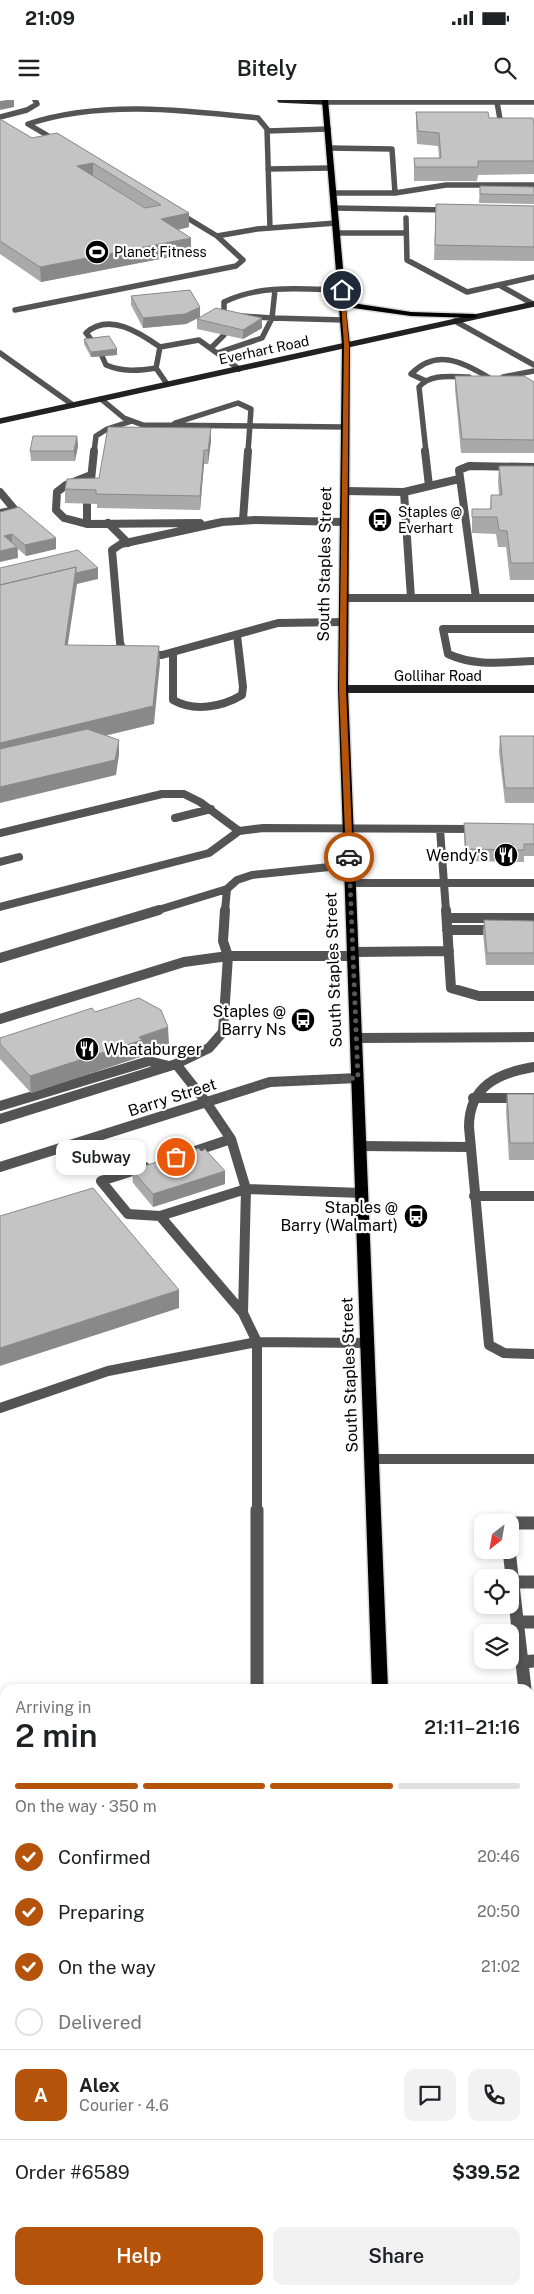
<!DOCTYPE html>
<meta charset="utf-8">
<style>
:root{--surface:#fff;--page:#f2f2f2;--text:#202124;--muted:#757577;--line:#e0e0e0;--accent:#b45309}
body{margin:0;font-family:"Public Sans",sans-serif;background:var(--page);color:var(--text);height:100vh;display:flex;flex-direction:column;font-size:19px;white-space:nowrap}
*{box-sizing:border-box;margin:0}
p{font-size:16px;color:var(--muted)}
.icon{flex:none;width:28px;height:28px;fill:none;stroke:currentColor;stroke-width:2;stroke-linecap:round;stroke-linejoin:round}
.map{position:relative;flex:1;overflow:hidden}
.panel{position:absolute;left:0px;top:1584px;width:535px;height:611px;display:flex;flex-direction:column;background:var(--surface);border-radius:15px 15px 0 0;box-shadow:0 2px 8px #0003}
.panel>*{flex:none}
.needle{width:32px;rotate:211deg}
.buttons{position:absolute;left:474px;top:1414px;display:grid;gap:10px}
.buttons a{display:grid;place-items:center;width:45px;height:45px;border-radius:10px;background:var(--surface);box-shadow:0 2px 8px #0003;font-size:25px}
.pin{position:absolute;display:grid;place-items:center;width:42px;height:42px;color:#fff;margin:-21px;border:2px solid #fff;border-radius:50%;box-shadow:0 1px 5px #0007}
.courier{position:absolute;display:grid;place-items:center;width:50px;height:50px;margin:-25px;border:4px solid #b45309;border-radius:50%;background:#fff;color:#222;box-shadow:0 1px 6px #0007}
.bubble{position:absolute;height:35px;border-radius:10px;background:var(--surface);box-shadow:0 2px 8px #0003;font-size:16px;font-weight:600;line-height:35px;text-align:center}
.headline em{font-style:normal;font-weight:600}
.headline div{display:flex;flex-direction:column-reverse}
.headline{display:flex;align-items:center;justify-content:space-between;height:85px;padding:0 15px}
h1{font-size:32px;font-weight:600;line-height:38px}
.bar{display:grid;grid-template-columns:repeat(4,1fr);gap:8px 5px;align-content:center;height:60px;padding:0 15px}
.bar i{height:6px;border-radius:4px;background:var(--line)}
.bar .active{background:var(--accent)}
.bar p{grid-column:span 4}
.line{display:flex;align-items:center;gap:12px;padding:0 15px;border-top:1px solid var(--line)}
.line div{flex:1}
.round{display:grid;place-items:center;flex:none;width:52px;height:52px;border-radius:10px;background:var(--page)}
ol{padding:0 15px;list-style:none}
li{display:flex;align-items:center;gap:15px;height:55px}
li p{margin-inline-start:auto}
li .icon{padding:5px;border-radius:50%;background:var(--accent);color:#fff;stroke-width:4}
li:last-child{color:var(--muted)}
li i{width:28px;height:28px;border:2px solid var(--line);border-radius:50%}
.action{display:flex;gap:10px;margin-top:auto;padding:10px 15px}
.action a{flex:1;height:58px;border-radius:10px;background:var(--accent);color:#fff;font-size:20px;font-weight:600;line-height:58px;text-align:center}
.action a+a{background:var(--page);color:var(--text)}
.status{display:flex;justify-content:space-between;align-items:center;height:35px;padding:0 25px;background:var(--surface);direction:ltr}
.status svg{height:14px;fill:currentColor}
header{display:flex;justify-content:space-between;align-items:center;height:65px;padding:0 15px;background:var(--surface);font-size:22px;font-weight:600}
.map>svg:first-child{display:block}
</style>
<div class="status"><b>21:09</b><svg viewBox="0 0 49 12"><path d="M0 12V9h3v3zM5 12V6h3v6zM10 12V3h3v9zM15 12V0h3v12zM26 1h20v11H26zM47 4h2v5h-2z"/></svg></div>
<header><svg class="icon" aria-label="menu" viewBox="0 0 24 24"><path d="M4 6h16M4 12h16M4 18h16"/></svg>Bitely<svg class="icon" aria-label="search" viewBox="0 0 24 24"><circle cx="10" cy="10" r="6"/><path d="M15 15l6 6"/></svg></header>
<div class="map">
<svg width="534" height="2194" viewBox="0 0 534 2194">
<rect width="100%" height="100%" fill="#fff"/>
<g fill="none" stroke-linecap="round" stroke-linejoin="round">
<g stroke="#dbdbdb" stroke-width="3">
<path id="primary" d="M322 0H328L346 202 411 212 474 214 478 216 474 218 411 216 346 207 350 245 348 589 388 1589H372L338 589 342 245Z
M394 2190H412V2194H394Z"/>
</g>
<path stroke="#545454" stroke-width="5.5" d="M497 2 501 25H506
M0 17 27 10 37 4 35 0
M267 31 328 29
M57 41 28 24C100 0 184 10 258 18L267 29 270 128
M329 48 392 49 395 93
M268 69 331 68
M333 93H395L446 85H534
M334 108 448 110
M179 113 217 136
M406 118 407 160 467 192 534 177
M337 133H406
M501 186 533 204
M15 210 236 166 243 160 217 136 257 129 336 123
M224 214V202C261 184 302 189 342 190
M242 216 272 218 275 190
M94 243 86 233C109 212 140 233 160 247
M211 248 224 235
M217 253 262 238 272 218 344 220
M102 256 106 265C123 272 138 271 156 268
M503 277 534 271
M426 281 411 274C437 248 461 262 488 277
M167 284 156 268 160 247 199 240 239 269
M101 299 124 318 143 325 345 327
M175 323 238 303 251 309 248 352
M94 352 96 336 107 329 132 321
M426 352 419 287C431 273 452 277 469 277"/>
<path stroke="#545454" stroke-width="8" d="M425 351 429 386
M91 375 66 385 57 392 56 410 64 418 87 424 200 423
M91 380 94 351
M345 391 404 392 459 379
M0 392 15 410 0 413
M404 392 411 498
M87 404V424
M243 420 248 351
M108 423 128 443
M343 498H534
M476 498 459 370 469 366 534 367
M534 529H443L448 554C476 567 505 562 534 561
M129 552 123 551 120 543 112 450 121 444 222 422 255 420 344 422
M173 552V600C194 612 222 607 242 595L243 587 237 535
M146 555H162L278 523 343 522
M175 718 211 709
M440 729 446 811
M0 733 162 694H184L200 702 239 731
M0 762 19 757
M350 783H534
M227 789 237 780 252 775 349 765
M0 807 209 753 239 731 263 728 476 729
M155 811 227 789 225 811"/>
<path stroke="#545454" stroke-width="10" d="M446 810 451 888 479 896H534
M447 818H534
M447 830H496
M353 852 449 851
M353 856H228L223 932 209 948 176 964 206 1002 231 1039 246 1089 362 1093
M0 858 159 810
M0 919 184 862 228 856 223 841 225 810
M356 938 534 937
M534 967C498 973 469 986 469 1027L489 1245 504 1253 534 1254
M473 998H534
M0 1006 149 961 169 966
M0 1019 176 964
M360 1046 469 1047
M192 1052 231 1039
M145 1067 101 1081 128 1114 160 1116 246 1089 243 1213 257 1242 367 1243
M474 1096H534
M160 1116 243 1213
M0 1308 108 1271 257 1242V1411
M372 1359H534"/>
<path stroke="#545454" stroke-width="13" d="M257 1410V1589
M510 1423H534
M509 1450 525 1589
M513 1482H534
M517 1522H534
M522 1562 534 1561
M530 1609H534
M530 1695 534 1696
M0 1822H5
M0 2041H5
M87 2190V2194"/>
<path stroke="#545454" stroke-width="5.5" d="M325 2H534
M455 221 534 265
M0 253 73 305"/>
<path stroke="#545454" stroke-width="10" d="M0 1067 270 982 358 978"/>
<path stroke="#212121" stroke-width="5.5" d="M280 0 325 2
M0 321 534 204"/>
<path stroke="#212121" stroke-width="8" d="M343 589H534"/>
<use href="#primary" fill="#000" fill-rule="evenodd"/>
</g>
<path fill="#a9a9a9" d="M416 12 489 18 534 25V74L478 75 477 81H414V58H439L438 46 417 44 416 25Z
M0 19 32 38 57 33 189 113V127L178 130 191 153 41 182 0 154Z
M480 86 534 87V104L479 103Z
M436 104 534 106V161L434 160Z
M131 196 200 207V217L186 224 143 228 131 205Z
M197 219 262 228 243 239 197 229Z
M84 239 117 255 91 257 84 244Z
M455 276 534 282V353H461L455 289Z
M77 336 78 346 75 361H31L30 351Z
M211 341 208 364H204L200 410 97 408V404L65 403V389Z
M499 366H534V480H510L506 447H498L496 434 472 433V409H490L491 395H499L498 382Z
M0 412 56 449 26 456 18 449V458Z
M500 636H534V703H505L499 652Z
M464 723 534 724V756H524V762L465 761 464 735Z
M484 820 534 821V865H486L483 833Z
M95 912 169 944 142 953 143 956 31 993 0 959V938Z
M507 994H534V1060H509L506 1011Z
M132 1070 225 1084 153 1107 133 1083Z"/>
<path fill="#898989" d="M7 0H14V7L0 10V1Z
M93 63V77L77 66Z
M189 113V127L162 133 161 119Z
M191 138V153L41 182 40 167Z
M200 207V217L186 224 143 228V218Z
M262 218V228L243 239V230Z
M117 249V255L91 257V252Z
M211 328V341L208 364V350Z
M77 336 78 346 75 361 74 351Z
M204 350V364L200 410V396Z
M12 434V445L4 436Z
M56 438V449L26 456 25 445Z
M17 447 18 458 0 462V451Z
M76 467 98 468V479L77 484 65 563V545Z
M159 546 160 563 154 624 0 661V643Z
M119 640V655L116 675 0 703V687Z
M168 927 169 944 142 953 143 956 31 993 30 976Z
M225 1071V1084L153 1107V1094Z
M179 1190V1208L0 1266V1248Z"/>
<path fill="#c4c4c4" stroke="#898989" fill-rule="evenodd" d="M416 12H488L489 18H533L534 25V61H478V67H415L414 58H441L439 33 418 31Z
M0 19 32 38 57 33 189 113 161 119 191 138 40 167 0 141ZM93 63 161 105 145 108 77 66Z
M480 86 534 87V95L480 94Z
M436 104 534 106V147L435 145Z
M190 190 200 207 185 214 143 218 131 196Z
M216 208 262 218 243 230 197 219Z
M109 236 117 249 91 252 84 239Z
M455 276H524L534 282V340L462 339Z
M108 327 211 328 208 350H204L200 396 96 394V390L65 389 67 379 99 378Z
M33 336H77L74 351H30Z
M499 366H534V463H511L507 431 499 430 497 417H472V409H491V395H502Z
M19 407 56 438 25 445 12 434 4 436 17 447 0 451V412Z
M78 450 98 468 76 473V467L0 485V468Z
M76 467 65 545 159 546 153 606 0 643V485Z
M87 629 119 640 115 660 0 687V649Z
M500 636H534V688H505Z
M464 723 534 724V744H524V750L466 749Z
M484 820 534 821V853H487Z
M139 898 161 910 168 927 139 937 142 940 30 976 0 944V938L92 908 95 912Z
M507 994H534V1043H510Z
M203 1047 225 1071 153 1094 132 1070Z
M93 1088 179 1190 0 1248V1116Z"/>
<path fill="#b45309" d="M340 188 344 190 349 245 346 589 353 757 349 759 346 757 339 589 344 245Z"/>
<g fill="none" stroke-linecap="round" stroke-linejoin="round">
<path stroke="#595959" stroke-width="5" stroke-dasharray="0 9" d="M176 1057 231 1039 206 1002 270 982 358 978 349 757"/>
</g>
<defs>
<g id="stadium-disc" transform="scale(1.25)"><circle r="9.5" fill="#000" stroke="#fff"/><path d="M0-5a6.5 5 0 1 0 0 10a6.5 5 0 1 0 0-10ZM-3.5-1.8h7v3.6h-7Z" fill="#fff"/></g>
<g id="bus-disc" transform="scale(1.25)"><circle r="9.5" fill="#000" stroke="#fff"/><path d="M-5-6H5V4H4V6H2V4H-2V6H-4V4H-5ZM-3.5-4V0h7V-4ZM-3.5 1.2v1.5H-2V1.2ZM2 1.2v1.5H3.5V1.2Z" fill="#fff"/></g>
<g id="restaurant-disc" transform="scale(1.25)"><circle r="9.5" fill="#000" stroke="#fff"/><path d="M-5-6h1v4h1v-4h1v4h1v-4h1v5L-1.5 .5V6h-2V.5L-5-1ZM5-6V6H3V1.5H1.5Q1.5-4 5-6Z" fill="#fff"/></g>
</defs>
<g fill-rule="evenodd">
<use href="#stadium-disc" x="97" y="152"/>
<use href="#bus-disc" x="380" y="420"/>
<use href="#restaurant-disc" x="506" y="755"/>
<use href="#bus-disc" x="303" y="920"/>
<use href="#restaurant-disc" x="87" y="949"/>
<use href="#bus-disc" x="416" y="1116"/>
</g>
<g text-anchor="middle" stroke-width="4.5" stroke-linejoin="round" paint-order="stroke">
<g font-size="14" fill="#000" stroke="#fff" text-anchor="start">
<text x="114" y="157">Planet Fitness</text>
<text x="398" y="417">Staples @<tspan x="398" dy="16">Everhart</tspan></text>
</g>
<g font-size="14" fill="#000" stroke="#fff">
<text transform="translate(264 250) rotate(-12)" y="5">Everhart Road</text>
<text x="438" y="581">Gollihar Road</text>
</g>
<g font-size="16" fill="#000" stroke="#fff">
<text transform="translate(324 464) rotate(-89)" y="6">South Staples Street</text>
<text transform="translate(333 870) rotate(-92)" y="6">South Staples Street</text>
<text transform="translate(172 997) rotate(-18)" y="6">Barry Street</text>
<text transform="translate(349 1275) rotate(-92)" y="6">South Staples Street</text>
</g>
<g font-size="16" fill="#000" stroke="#fff" text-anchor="end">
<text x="488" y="761">Wendy's</text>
<text x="286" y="917">Staples @<tspan x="286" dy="18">Barry Ns</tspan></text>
<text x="104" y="955" text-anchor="start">Whataburger</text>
<text x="398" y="1113">Staples @<tspan x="398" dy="18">Barry (Walmart)</tspan></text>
</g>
</g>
</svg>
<div class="buttons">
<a><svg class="needle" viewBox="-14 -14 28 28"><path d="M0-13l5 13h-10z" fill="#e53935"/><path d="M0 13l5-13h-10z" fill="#757577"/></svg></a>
<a><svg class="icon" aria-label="locate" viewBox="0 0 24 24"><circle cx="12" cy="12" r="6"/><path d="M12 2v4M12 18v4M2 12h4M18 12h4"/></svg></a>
<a><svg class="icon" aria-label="layers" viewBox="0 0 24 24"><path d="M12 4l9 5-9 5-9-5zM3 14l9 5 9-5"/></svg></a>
</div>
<div class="pin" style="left:176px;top:1057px;background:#ea580c"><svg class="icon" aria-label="bag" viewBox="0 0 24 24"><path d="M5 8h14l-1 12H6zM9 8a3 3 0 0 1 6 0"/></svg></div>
<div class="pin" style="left:342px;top:190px;background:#1f2937"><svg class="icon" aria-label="home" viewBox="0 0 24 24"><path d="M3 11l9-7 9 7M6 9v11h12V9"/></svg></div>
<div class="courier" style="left:349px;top:757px"><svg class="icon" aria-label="car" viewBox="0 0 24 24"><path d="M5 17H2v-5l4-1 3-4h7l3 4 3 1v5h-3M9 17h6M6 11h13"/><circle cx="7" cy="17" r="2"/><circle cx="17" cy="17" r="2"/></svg></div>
<div class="bubble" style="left:56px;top:1040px;width:90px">Subway</div>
<section class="panel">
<div class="headline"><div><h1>2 min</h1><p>Arriving in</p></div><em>21:11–21:16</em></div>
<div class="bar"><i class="active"></i><i class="active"></i><i class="active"></i><i></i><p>On the way · 350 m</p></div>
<ol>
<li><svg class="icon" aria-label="check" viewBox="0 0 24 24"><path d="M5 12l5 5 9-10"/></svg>Confirmed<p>20:46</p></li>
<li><svg class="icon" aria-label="check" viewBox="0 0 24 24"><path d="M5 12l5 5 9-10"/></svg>Preparing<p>20:50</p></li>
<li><svg class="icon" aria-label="check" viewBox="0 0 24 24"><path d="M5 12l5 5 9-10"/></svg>On the way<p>21:02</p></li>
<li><i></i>Delivered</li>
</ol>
<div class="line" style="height:90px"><b class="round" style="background:var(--accent);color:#fff">A</b><div><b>Alex</b><p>Courier · 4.6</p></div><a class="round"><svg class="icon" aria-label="chat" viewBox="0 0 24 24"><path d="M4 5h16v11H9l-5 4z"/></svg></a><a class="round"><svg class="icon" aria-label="phone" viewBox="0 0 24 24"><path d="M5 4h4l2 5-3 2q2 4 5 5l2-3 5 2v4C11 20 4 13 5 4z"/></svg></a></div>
<div class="line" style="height:65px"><div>Order #6589</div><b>$39.52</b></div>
<div class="action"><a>Help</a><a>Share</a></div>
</section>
</div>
